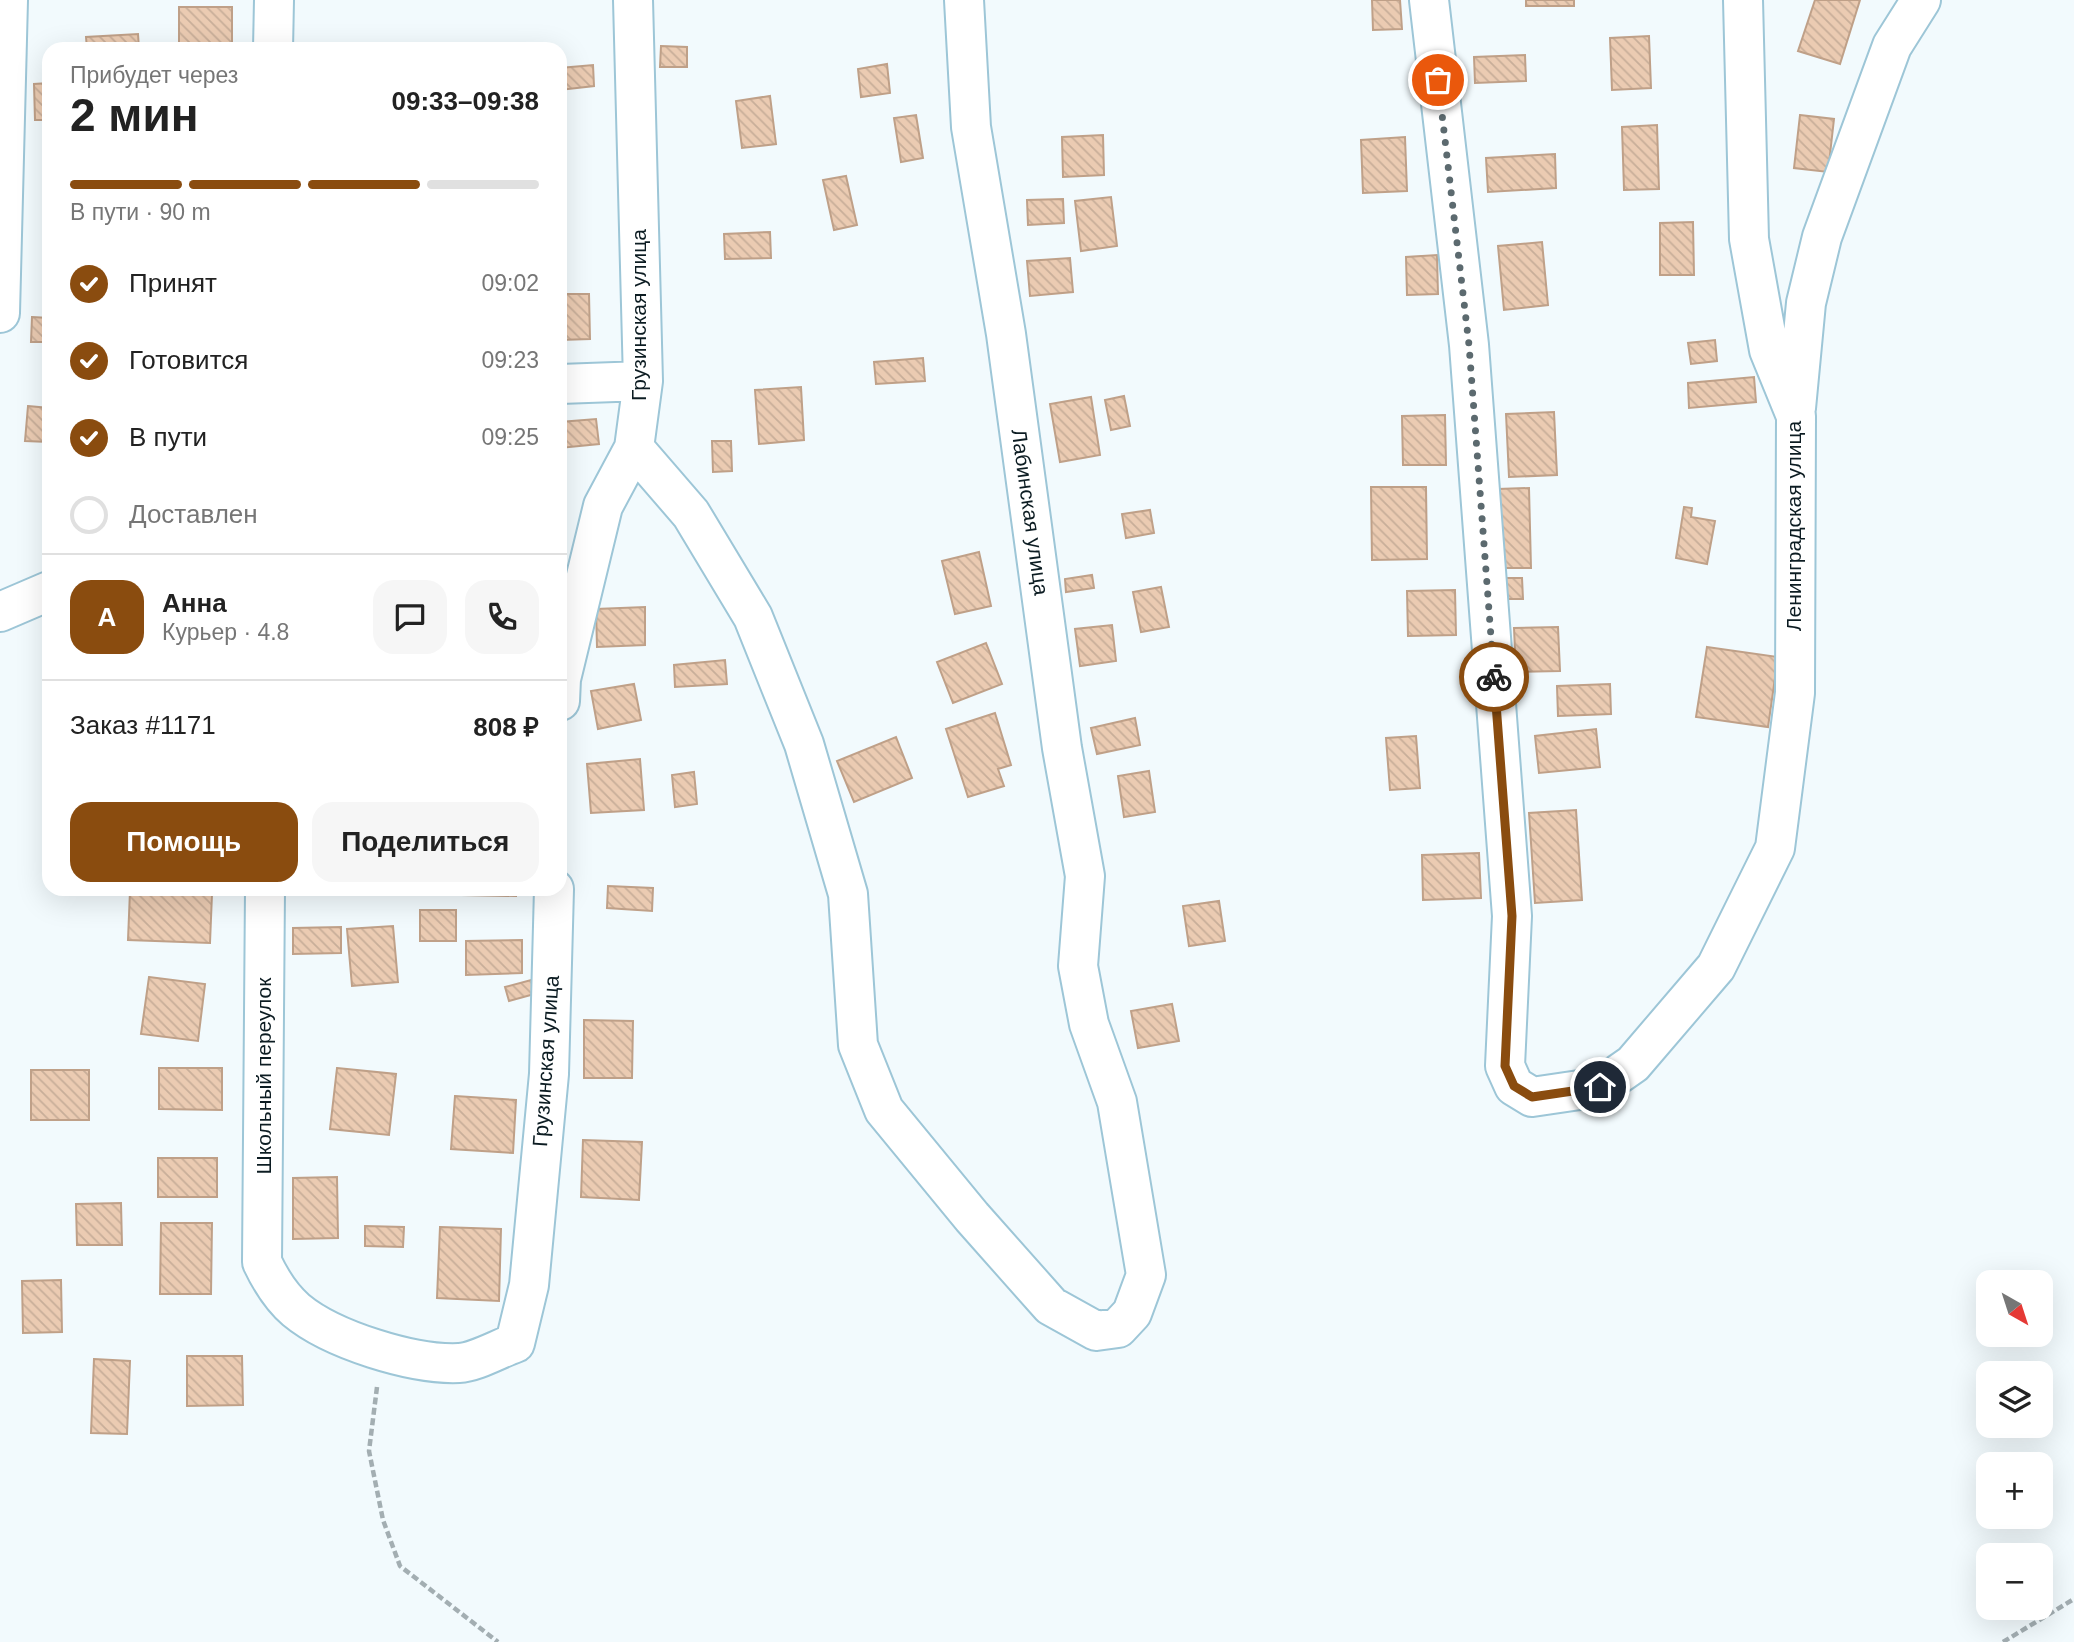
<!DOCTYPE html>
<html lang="ru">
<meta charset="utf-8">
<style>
:root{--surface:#fff;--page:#f6f6f6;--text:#222;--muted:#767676;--line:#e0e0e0;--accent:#8a4c0f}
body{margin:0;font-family:Helvetica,sans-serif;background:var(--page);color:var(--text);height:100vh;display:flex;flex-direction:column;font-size:26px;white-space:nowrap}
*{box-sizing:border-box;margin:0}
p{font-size:23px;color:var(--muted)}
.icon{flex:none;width:38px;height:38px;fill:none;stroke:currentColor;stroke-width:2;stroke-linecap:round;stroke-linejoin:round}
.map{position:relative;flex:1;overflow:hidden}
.sheet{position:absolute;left:42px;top:42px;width:525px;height:854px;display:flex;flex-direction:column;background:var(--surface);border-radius:21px;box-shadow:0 7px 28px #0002}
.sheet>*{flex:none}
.needle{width:46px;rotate:141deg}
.tools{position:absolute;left:1976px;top:1270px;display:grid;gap:14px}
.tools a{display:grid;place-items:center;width:77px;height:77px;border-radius:14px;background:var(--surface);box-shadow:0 7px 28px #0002;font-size:35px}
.pin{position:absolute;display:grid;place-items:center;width:60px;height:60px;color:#fff;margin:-30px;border:4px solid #fff;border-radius:50%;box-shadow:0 2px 7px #0007}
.courier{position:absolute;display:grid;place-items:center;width:70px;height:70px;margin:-35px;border:5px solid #8a4c0f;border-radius:50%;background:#fff;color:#222;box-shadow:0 2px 9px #0007}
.head em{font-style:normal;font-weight:700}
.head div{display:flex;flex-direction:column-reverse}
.head{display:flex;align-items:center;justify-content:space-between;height:119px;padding:0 28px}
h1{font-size:46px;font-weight:700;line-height:52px}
.bar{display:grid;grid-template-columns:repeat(4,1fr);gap:10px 7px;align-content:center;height:84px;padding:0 28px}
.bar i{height:9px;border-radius:5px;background:var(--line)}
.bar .active{background:var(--accent)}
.bar p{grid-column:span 4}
.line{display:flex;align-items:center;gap:18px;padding:0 28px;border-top:2px solid var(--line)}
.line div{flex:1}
.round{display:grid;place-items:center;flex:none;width:74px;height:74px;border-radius:21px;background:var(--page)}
ol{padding:0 28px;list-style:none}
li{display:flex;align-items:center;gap:21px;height:77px}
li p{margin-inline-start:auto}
li .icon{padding:7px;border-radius:50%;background:var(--accent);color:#fff;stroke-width:4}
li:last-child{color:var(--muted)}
li i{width:38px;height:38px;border:4px solid var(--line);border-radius:50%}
.cta{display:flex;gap:14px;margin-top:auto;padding:14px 28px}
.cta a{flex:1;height:80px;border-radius:21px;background:var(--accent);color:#fff;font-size:28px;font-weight:700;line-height:80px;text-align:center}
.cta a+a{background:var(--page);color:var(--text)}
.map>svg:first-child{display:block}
</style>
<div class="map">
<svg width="2074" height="1642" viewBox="0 0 2074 1642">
<defs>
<pattern id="building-back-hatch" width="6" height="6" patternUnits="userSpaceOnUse" patternTransform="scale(1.75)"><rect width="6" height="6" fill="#ebcbb2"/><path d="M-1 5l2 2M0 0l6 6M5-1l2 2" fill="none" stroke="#c8ae99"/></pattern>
</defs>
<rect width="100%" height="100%" fill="#f2fafd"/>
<path fill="url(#building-back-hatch)" stroke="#bfa088" stroke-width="2" d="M1372 0H1400L1402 29 1373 30Z
M1526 0H1574V6H1526Z
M1815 0H1860L1840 64 1798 51Z
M179 7H232V49H179Z
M138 34 139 49H87L86 37Z
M1649 36 1651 88 1612 90 1610 38Z
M661 46 687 47V67H660Z
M1525 55 1526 81 1475 83 1474 57Z
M887 64 890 93 861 97 858 69Z
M593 65 594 86 560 90V68Z
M49 83V120H35L34 84Z
M770 96 776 144 742 148 736 101Z
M916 115 923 158 901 162 894 118Z
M1800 115 1834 119 1828 172 1794 168Z
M1657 125 1659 189 1624 190 1622 127Z
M45 130H49V157H45Z
M1103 135 1104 175 1063 177 1062 137Z
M1405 137 1407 191 1363 193 1361 140Z
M1555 154 1556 188 1488 192 1486 158Z
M846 176 857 225 834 230 823 180Z
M1111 197 1117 246 1081 251 1075 201Z
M1063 199 1064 223 1028 225 1027 200Z
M1693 222 1694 275H1660V223Z
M770 232 771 258 725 259 724 234Z
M1542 242 1548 305 1504 310 1498 246Z
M1437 255 1438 294 1407 295 1406 257Z
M1070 258 1073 292 1030 296 1027 261Z
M49 267V296L45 295Z
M560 294H589L590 339 560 340Z
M32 317 49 318V342H31Z
M1715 340 1717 361 1691 364 1688 343Z
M923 358 925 381 876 384 874 362Z
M1754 377 1756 402 1689 408 1688 383Z
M801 387 804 440 759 444 755 390Z
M1124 396 1130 426 1111 430 1105 400Z
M1091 397 1100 455 1060 462 1050 404Z
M28 406 49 408V442L25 441Z
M1554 412 1557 475 1509 477 1506 414Z
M1445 415 1446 465H1403L1402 416Z
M596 419 599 444 560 448V422Z
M712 441H731L732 471 713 472Z
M1371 487H1426L1427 559 1372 560Z
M1529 488 1531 568H1500L1498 489Z
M1684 507 1692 508 1691 517 1715 521 1707 564 1676 558Z
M1150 510 1154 533 1126 538 1122 514Z
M979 552 991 606 955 614 942 561Z
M1092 575 1094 588 1066 592 1065 579Z
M1503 578H1522L1523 599H1503Z
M1161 587 1169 627 1141 632 1133 592Z
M1455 590 1456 635 1408 636 1407 591Z
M645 607V645L597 647 596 609Z
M1112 625 1116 661 1080 666 1075 629Z
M1558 627 1560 671 1516 672 1514 628Z
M986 643 1002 684 953 703 937 662Z
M1707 647 1778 657 1768 727 1696 717Z
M725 660 727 684 675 687 674 665Z
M634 684 641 720 598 729 591 691Z
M1610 684 1611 714 1558 716 1557 686Z
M995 713 1011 765 998 769 1004 786 968 797 946 729Z
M1135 718 1140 745 1097 754 1091 728Z
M1596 729 1600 767 1539 773 1535 736Z
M1416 736 1420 788 1390 790 1386 738Z
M896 737 912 778 854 802 837 761Z
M640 759 644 810 591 813 587 764Z
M1149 771 1155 812 1124 817 1118 776Z
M694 772 697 804 675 807 672 775Z
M1576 810 1582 900 1535 903 1529 813Z
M1479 853 1481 898 1423 900 1422 855Z
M608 886 653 888 652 911 607 908Z
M462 889H516V896L462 895Z
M130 891 212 894 210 943 128 940Z
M1219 901 1225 941 1189 946 1183 906Z
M420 910H456V941H420Z
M393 926 398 982 352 986 347 929Z
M341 927V953L293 954V928Z
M522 940V973L466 975V941Z
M149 977 205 984 198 1041 141 1034Z
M535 979 538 993 509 1001 505 987Z
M1172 1004 1179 1041 1138 1048 1131 1011Z
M584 1020 633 1021 632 1078H584Z
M159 1068H222V1110L159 1109Z
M337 1068 396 1074 389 1135 330 1129Z
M31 1070H89V1120H31Z
M455 1096 516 1100 513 1153 451 1149Z
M583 1140 642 1142 639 1200 581 1197Z
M158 1158H217V1197H158Z
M337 1177 338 1238 293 1239V1178Z
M121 1203 122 1245H77L76 1204Z
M161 1223H212L211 1294H160Z
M365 1226 404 1227 403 1247 365 1246Z
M440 1227 501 1229 499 1301 437 1298Z
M61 1280 62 1332 23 1333 22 1281Z
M187 1356H242L243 1405 187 1406Z
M94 1359 130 1361 127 1434 91 1433Z"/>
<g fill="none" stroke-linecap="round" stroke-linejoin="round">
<g stroke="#9dc6d7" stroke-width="42">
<path id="minor" d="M1429 0 1469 345 1512 916 1505 1066 1514 1086 1532 1097 1600 1087 1633 1064 1716 967 1775 848 1795 693 1796 416 1769 350 1749 239 1743 0
M273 49 274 0
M0 313 8 0
M560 384 643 381
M1796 408 1806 303 1822 237 1892 46 1921 0
M634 448 691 514 753 617 804 744 848 894 858 1045 884 1110 972 1217 1051 1306 1096 1331 1118 1328 1132 1313 1146 1275 1117 1102 1089 1024 1078 966 1085 876 1062 748 1006 334 971 127 964 0
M0 612 49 591
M560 701 561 679 603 506 634 448 643 381 633 0
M265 889 262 1262C271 1281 281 1297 296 1310 332 1340 413 1365 459 1363 476 1362 498 1349 515 1343L529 1285 549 1074 554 889"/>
</g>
<path stroke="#a3aeb2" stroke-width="4.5" stroke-dasharray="7 3.5" stroke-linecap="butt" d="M377 1387 369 1451 383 1520 400 1566 498 1642
M2003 1642 2074 1599"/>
<use href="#minor" stroke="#fff" stroke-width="38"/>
</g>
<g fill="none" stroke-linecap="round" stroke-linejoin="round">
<path stroke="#5c6a6f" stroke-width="7" stroke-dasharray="0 12.6" d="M1438 80 1469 345 1494 677"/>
<path stroke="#8a4c0f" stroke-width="9" d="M1494 677 1512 916 1505 1066 1514 1086 1532 1097 1600 1087"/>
</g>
<g text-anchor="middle" stroke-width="5" stroke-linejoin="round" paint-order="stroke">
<g font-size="21" fill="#0c1c22" stroke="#fff">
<text transform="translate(639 315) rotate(-90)" y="7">Грузинская улица</text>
<text transform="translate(1030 512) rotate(82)" y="7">Лабинская улица</text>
<text transform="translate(1794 526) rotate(-90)" y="7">Ленинградская улица</text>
<text transform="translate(546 1061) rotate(-86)" y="7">Грузинская улица</text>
<text transform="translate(264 1076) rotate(-90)" y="7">Школьный переулок</text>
</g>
</g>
</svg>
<div class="tools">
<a><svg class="needle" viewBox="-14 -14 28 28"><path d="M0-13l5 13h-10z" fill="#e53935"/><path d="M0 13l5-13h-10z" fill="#767676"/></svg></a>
<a><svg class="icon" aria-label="layers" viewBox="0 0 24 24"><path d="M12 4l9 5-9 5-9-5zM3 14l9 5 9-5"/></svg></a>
<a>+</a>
<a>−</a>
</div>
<div class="pin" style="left:1438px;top:80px;background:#ea580c"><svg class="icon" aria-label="bag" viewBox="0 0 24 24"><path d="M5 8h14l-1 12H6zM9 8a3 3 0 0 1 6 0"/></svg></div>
<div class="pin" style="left:1600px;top:1087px;background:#1f2937"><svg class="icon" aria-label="home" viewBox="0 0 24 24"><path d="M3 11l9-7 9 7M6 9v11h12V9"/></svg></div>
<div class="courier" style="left:1494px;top:677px"><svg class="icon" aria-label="bike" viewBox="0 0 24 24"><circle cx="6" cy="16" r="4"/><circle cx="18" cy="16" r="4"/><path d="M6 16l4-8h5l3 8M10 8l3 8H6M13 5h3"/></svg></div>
<section class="sheet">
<div class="head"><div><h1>2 мин</h1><p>Прибудет через</p></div><em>09:33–09:38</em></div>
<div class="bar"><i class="active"></i><i class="active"></i><i class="active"></i><i></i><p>В пути · 90 m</p></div>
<ol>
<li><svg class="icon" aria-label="check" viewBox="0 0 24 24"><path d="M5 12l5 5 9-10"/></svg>Принят<p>09:02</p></li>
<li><svg class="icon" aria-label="check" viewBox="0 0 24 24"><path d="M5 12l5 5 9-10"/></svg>Готовится<p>09:23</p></li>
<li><svg class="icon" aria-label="check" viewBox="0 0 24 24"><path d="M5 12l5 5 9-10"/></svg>В пути<p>09:25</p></li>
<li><i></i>Доставлен</li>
</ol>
<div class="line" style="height:126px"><b class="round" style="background:var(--accent);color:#fff">А</b><div><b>Анна</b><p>Курьер · 4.8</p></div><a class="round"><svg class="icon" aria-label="chat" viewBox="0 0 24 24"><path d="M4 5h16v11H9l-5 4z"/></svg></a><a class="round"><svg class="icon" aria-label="phone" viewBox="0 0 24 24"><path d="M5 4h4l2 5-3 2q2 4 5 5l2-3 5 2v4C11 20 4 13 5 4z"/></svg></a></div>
<div class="line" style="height:91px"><div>Заказ #1171</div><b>808 ₽</b></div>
<div class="cta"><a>Помощь</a><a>Поделиться</a></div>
</section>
</div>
